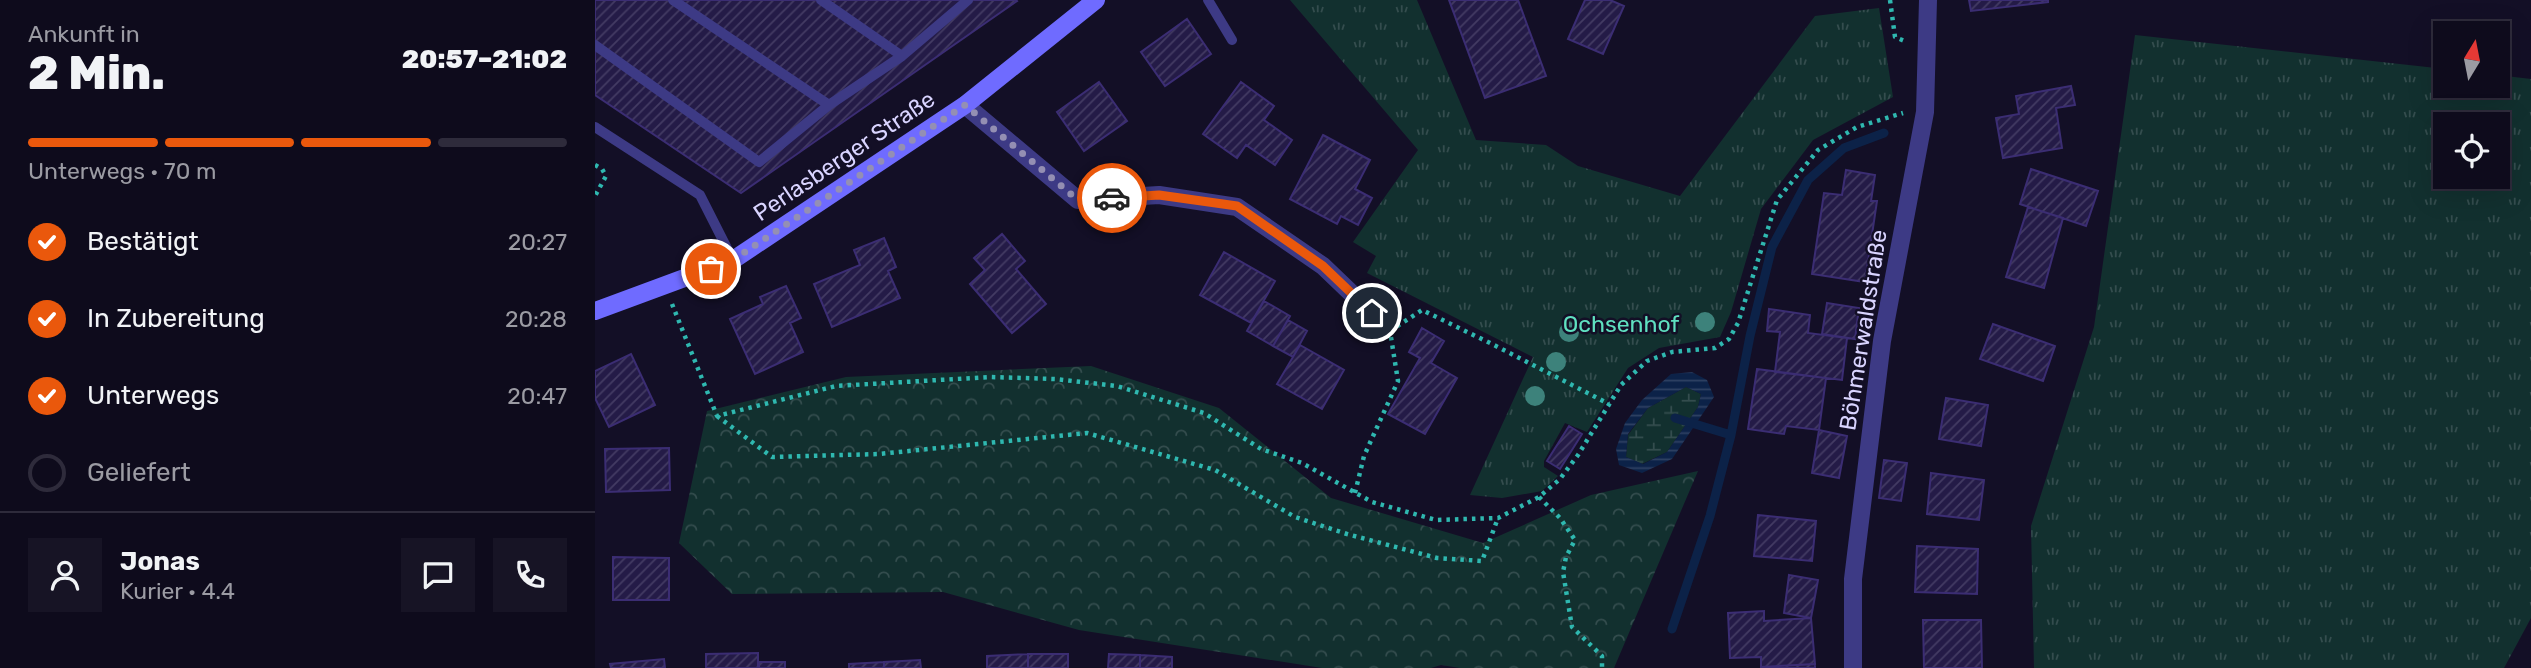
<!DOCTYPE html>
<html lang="de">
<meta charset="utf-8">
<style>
:root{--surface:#0e0b1c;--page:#171425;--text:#f1f3f6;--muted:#9b9ba3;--line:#2e2b3b;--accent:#ea580c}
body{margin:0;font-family:Rubik,sans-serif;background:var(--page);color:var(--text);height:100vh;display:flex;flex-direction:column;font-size:26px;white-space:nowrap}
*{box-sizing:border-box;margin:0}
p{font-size:23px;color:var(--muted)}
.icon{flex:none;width:38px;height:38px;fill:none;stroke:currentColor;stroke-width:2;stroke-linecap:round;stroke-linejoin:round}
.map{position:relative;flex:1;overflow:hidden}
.details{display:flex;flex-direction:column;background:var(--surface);width:595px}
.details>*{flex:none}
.needle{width:46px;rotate:10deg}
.fabs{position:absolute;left:1838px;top:21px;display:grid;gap:14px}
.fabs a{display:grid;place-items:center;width:77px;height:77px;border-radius:0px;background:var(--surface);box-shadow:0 7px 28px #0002,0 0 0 2px var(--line);font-size:35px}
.pin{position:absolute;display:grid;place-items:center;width:60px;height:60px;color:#fff;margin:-30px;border:4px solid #fff;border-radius:50%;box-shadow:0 2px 7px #0007}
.courier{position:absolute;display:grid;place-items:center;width:70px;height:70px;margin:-35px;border:5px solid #ea580c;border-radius:50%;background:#fff;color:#222;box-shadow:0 2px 9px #0007}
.overview em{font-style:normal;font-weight:800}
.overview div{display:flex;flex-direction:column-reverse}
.overview{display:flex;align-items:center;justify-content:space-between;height:119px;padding:0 28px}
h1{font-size:46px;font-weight:800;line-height:52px}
.bar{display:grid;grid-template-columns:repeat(4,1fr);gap:10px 7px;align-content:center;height:84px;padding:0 28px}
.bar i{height:9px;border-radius:5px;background:var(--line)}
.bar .active{background:var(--accent)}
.bar p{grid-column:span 4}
.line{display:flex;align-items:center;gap:18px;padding:0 28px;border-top:2px solid var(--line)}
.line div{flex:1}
.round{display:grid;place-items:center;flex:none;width:74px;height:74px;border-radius:0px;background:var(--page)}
ol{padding:0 28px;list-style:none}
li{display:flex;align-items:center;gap:21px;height:77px}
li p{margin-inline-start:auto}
li .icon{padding:7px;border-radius:50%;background:var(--accent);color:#fff;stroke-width:4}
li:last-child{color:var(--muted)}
li i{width:38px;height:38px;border:4px solid var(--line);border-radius:50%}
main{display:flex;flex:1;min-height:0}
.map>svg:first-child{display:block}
</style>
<main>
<section class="details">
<div class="overview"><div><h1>2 Min.</h1><p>Ankunft in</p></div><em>20:57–21:02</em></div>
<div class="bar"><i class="active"></i><i class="active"></i><i class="active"></i><i></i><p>Unterwegs · 70 m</p></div>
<ol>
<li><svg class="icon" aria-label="check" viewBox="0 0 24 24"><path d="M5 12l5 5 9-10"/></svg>Bestätigt<p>20:27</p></li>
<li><svg class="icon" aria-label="check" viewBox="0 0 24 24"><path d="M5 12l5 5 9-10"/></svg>In Zubereitung<p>20:28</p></li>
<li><svg class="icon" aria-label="check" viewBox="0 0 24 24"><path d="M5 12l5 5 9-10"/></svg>Unterwegs<p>20:47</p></li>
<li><i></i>Geliefert</li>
</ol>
<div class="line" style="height:126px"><a class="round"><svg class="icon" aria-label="person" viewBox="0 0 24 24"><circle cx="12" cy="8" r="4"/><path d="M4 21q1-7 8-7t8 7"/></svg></a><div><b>Jonas</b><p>Kurier · 4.4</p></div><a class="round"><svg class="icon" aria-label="chat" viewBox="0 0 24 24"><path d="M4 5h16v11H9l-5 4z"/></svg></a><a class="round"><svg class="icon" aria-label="phone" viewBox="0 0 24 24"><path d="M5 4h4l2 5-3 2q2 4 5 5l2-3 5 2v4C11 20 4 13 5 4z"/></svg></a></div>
</section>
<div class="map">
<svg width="1936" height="668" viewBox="0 0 1936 668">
<defs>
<pattern id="grass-tufts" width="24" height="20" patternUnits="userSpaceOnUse" patternTransform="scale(1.75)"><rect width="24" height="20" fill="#12302f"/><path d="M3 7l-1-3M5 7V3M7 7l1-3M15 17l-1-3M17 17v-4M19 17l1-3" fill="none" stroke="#344d4e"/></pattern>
<pattern id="forest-crowns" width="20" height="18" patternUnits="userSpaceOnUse" patternTransform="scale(1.75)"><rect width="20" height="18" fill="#12302f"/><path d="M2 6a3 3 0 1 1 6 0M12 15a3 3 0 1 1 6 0" fill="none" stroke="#344d4e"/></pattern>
<pattern id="wetland-marsh" width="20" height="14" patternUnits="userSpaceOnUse" patternTransform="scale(1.75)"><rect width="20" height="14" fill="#12302f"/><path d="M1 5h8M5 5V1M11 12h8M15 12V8" fill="none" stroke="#344d4e"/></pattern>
<pattern id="water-rules" width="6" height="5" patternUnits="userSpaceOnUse" patternTransform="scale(1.75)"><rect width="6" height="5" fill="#0c2248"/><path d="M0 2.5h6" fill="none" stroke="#2f4163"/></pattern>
<pattern id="building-hatch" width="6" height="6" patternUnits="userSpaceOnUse" patternTransform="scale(1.75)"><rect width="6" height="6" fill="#241b47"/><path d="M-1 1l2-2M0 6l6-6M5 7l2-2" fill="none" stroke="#433b63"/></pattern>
</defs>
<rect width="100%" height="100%" fill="#130f26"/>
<path fill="url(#grass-tufts)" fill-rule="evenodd" d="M695 0H822L881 140 951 145 983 166 1085 196 1220 16 1284 8 1298 97 1218 140 1166 209 1136 312 1125 337 1064 348 1033 368 992 432 970 423 949 461V467L963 476 947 491 907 498 875 495 938 357 772 273 781 256 758 242 823 150Z
M1540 35 1850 69V86H1902V75L1936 79V618L1909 668H1439L1436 526 1499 327ZM1902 124V177H1850V124Z"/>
<path fill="url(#forest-crowns)" d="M496 366 624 408 736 498 888 543 996 495 1103 471 1019 668H865L846 665 836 668H727L484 630 348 592 137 594 84 543 112 411 251 377Z"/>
<path fill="url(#wetland-marsh)" d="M1091 387 1106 394 1103 407 1072 452 1047 464 1031 457 1033 435 1053 408Z"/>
<path fill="url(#water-rules)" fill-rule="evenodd" d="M1097 372 1112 380 1119 397 1077 459 1047 473 1024 465 1021 449 1030 423 1047 400 1076 374ZM1091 387 1106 394 1103 407 1072 452 1048 464 1031 457 1033 434 1053 408Z"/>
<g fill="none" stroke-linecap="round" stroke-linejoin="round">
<path stroke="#0c2248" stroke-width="9" d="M1080 418 1136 435
M1077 629 1115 516 1136 435 1155 336 1177 247 1213 180 1249 148 1289 133"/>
</g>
<path fill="url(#building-hatch)" stroke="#3b2d73" stroke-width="2" d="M0 0H421L422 1 146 193 0 95Z
M854 0H923L951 76 890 98Z
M990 0H1015L1029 6 1008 54 973 39Z
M1374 0H1453V2L1376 11Z
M592 19 616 54 570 86 546 52Z
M504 82 532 121 489 151 462 112Z
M646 82 679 106 669 120 697 140 680 165 651 145 642 158 608 134Z
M1476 86 1480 105 1461 108 1467 148 1408 158 1401 118 1424 114 1421 96Z
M728 135 775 160 760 189 777 198 763 225 746 216 742 224 695 199Z
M1436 169 1503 191 1491 226 1425 204Z
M1251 170 1280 175 1276 201H1282L1270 282 1217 274 1229 193 1247 195Z
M1433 207 1468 218 1449 288 1411 277Z
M407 234 430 261 421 269 451 304 417 333 375 284 390 270 379 258Z
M289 238 301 267 293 271 305 298 237 327 219 284 265 265 259 250Z
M629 252 680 281 656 323 605 295Z
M191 286 206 318 195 323 208 352 160 374 135 319 168 304 165 297Z
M669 301 695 316 678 346 652 331Z
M1232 303 1264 308 1260 339 1227 334Z
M1174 309 1215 315 1213 333 1252 338 1247 380 1180 372 1185 332 1172 331Z
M693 320 712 331 698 357 678 346Z
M1398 324 1460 346 1448 381 1385 359Z
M827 328 849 341 836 363 862 378 830 434 793 414 825 358 814 352Z
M705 345 749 370 727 409 682 384Z
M36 354 60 405 14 427 0 398V371Z
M1162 369 1231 378 1224 430 1191 426 1189 434 1153 429Z
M1351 398 1393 405 1386 446 1344 439Z
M974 426 987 434 965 469 952 461Z
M1224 430 1252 436 1244 478 1217 473Z
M74 448 75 490 11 492 10 449Z
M1289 460 1312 463 1306 501 1284 498Z
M1336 473 1389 480 1384 520 1332 514Z
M1163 515 1221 521 1217 561 1159 556Z
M1322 546 1383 549 1382 594 1320 592Z
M18 557 74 558V600H18Z
M1194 575 1223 580 1216 618 1189 613Z
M1169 611V621L1216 618 1220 664 1166 667V657L1135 658 1133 613Z
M1328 620H1386L1387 668H1329Z
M163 653V668H111V654Z
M433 654H473V668H433Z
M433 654V668H392V656Z
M514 654 545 655V668H513Z
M545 655 577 657V668H545Z
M69 659 70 668H16L15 664Z
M325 660 326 668H289V662Z
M164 662H190V668H164Z
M289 662V668H254V664Z
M1220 664V668H1166V667Z"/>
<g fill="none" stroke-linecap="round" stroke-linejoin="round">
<path stroke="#2fb8b0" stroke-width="4.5" stroke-dasharray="3.5 5" stroke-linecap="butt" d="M1295 0 1300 37 1312 42
M0 165 7 169 11 176 0 196
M77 304 122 416 241 386 395 377 460 379 522 386 609 413 666 449 707 463 777 502 841 520 903 518 944 497 965 479 983 455 1026 385 1052 361 1077 352 1120 348 1134 339 1143 323 1182 200 1223 150 1262 127 1308 113
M795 331 827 310 897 344 1014 404
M122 416 177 457 284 454 492 433 620 470 700 517 752 534 842 558 887 561 903 518
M760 493 769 456 803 381 795 331
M944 497 965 518 980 540 971 557 968 572 977 627 1007 656V668"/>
<path stroke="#3d3a85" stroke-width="10" d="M78 0 234 105
M226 0 307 56
M613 0 637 40
M0 45 164 162 234 105 307 56 373 0
M0 127 105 195 138 260"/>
<path stroke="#3d3a85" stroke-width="18" d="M370 105 483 200 564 195 642 207 728 266 777 313
M1258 668V579L1287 341 1330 112 1333 0"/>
<path stroke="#6f6bff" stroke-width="18" d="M0 311 138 260 370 105 501 0"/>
</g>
<g fill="#3d827b">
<circle cx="1110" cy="322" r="10"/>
<circle cx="974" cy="332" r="10"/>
<circle cx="961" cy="362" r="10"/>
<circle cx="940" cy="396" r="10"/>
</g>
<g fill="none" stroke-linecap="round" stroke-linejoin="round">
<path stroke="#948fb3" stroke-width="7" stroke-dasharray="0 12.6" d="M116 269 138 260 370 105 483 200 517 198"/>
<path stroke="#ea580c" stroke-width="9" d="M517 198 564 195 642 206 728 266 777 313"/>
</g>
<g text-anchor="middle" stroke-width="5" stroke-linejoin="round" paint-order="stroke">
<g font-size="23" fill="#d9d4ff" stroke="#130f26">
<text transform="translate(249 156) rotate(-34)" y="8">Perlasberger Straße</text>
<text transform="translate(1268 330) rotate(-81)" y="8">Böhmerwaldstraße</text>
</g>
<g font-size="23" fill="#5fe0c0" stroke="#130f26">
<text x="1026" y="332">Ochsenhof</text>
</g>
</g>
</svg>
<div class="fabs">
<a><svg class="needle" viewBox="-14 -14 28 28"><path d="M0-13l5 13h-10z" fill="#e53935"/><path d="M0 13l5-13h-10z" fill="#9b9ba3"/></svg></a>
<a><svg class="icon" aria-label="locate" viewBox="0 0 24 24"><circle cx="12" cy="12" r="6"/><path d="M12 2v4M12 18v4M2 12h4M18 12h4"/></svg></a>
</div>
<div class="pin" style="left:116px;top:269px;background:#ea580c"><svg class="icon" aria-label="bag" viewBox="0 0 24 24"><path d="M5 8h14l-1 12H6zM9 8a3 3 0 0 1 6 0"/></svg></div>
<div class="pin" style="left:777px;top:313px;background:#1f2937"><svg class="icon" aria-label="home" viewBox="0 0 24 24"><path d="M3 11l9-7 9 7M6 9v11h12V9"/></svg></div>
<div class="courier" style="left:517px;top:198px"><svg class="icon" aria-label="car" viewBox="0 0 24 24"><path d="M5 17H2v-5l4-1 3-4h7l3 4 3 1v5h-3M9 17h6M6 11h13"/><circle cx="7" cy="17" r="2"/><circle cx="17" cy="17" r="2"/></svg></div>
</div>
</main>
